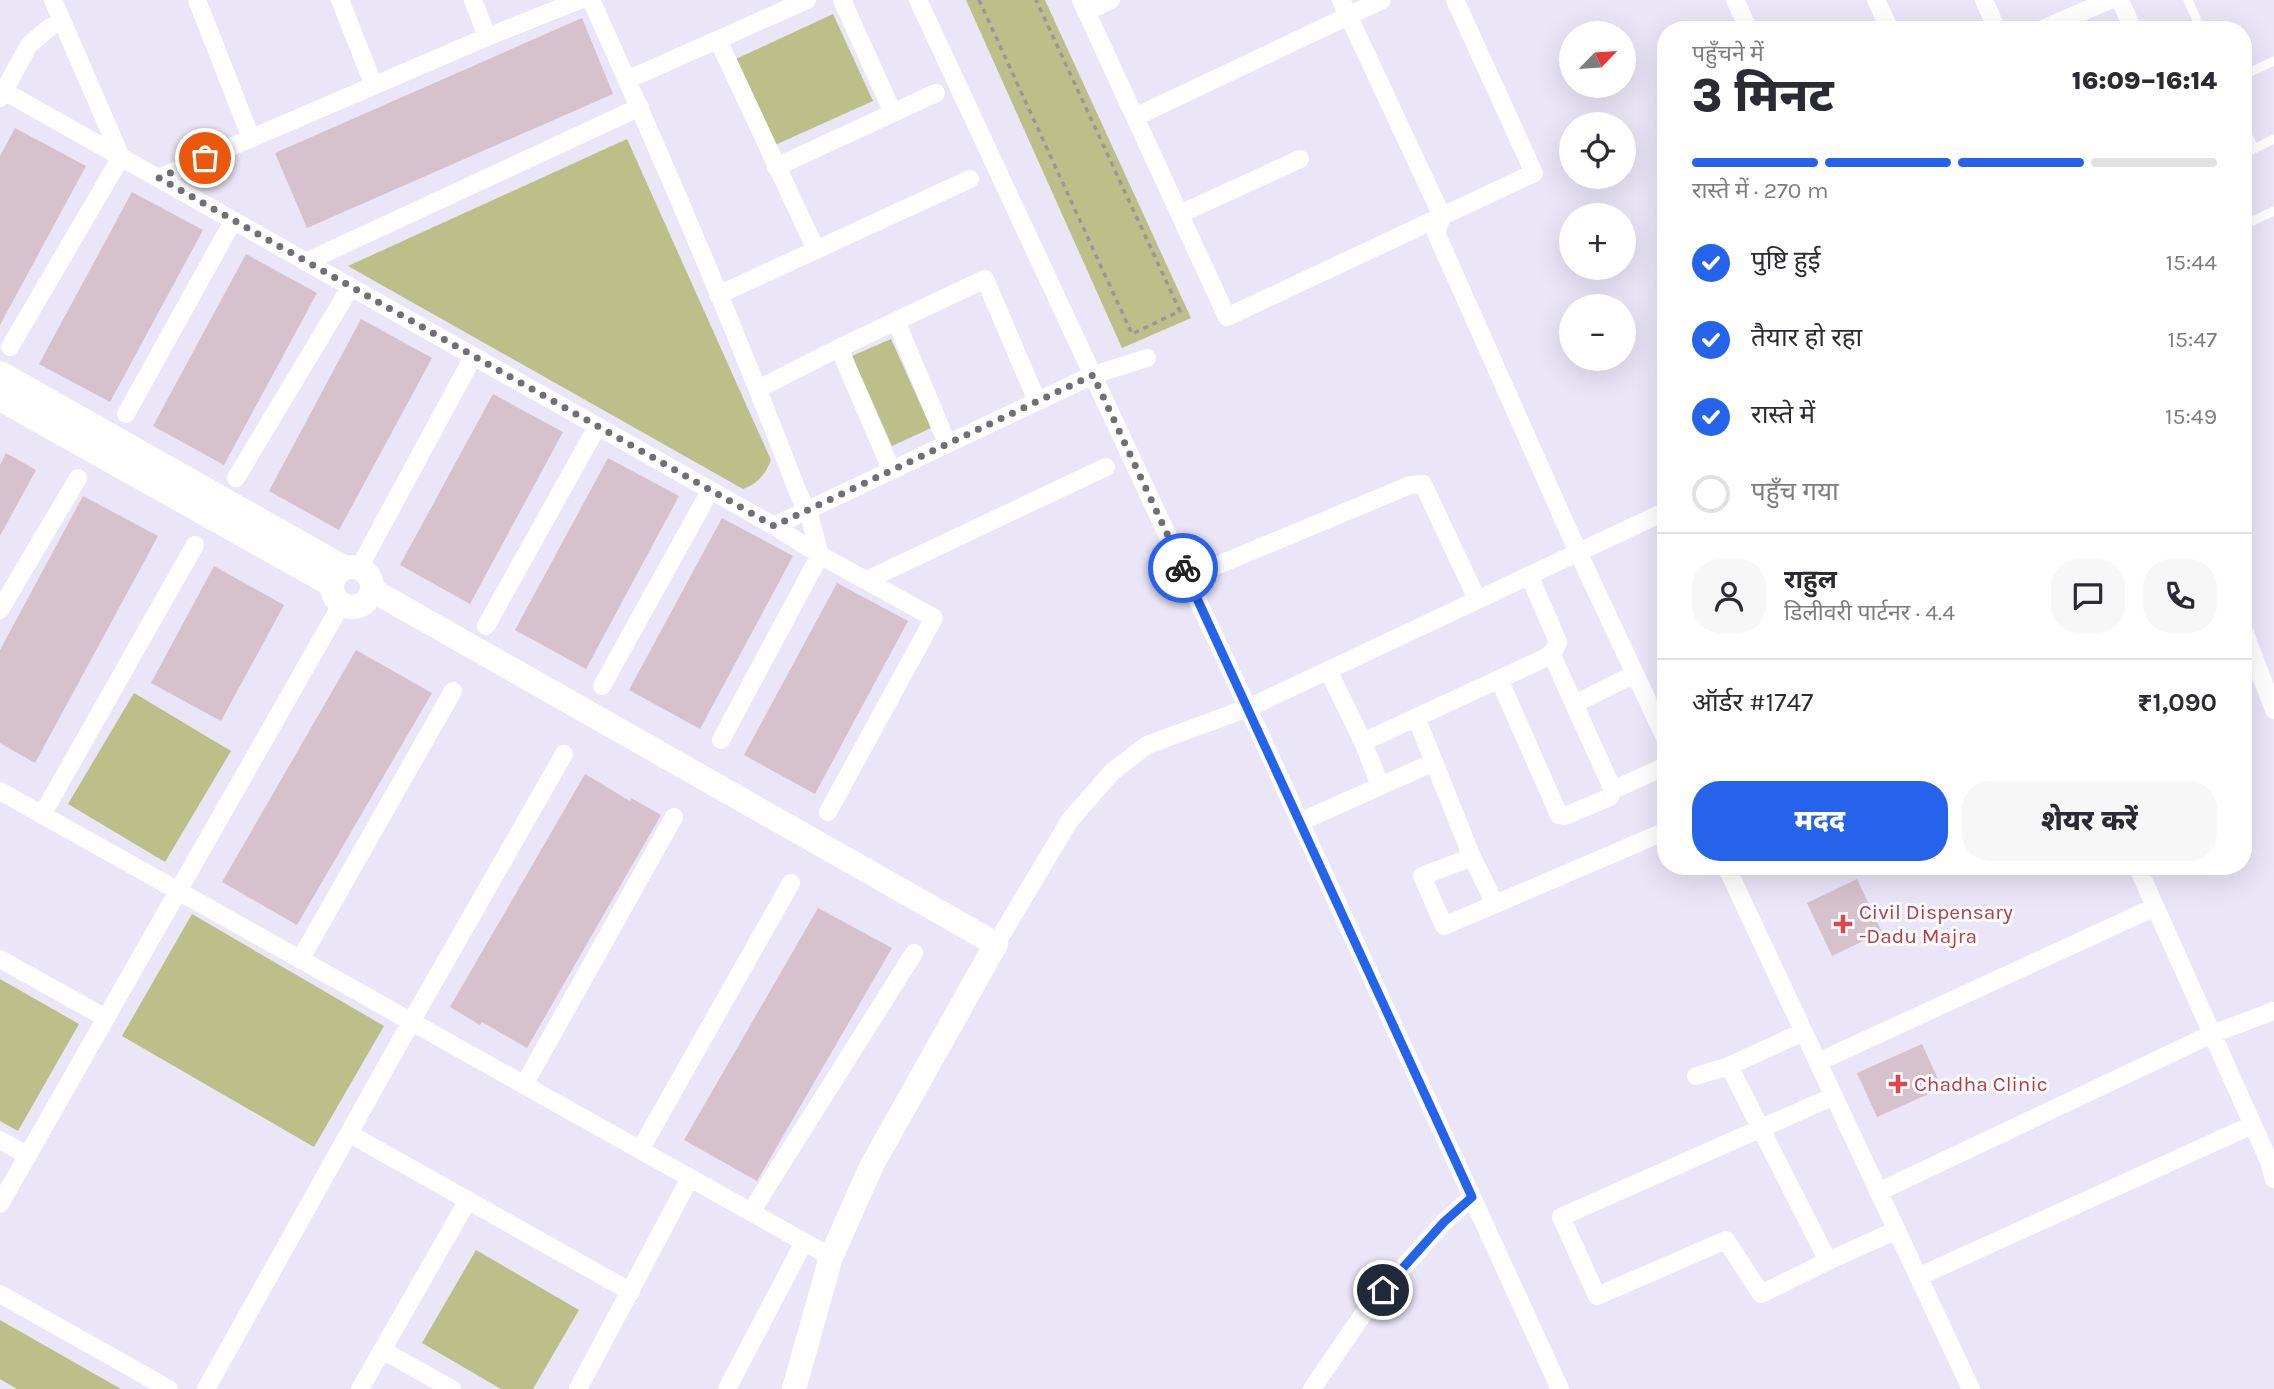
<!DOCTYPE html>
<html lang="hi">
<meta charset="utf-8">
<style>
:root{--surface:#fff;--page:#f7f7f7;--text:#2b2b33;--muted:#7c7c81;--line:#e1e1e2;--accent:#2563eb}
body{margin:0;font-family:Karla,"Noto Sans Devanagari",sans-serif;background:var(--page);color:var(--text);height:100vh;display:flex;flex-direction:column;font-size:26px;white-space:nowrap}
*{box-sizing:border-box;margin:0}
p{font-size:23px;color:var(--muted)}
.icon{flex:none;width:38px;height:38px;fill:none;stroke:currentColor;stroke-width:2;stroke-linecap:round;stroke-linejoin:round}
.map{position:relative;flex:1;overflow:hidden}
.panel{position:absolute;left:1657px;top:21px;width:595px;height:854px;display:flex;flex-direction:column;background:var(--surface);border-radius:28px;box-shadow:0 7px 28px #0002}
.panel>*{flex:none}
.needle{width:46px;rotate:65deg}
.tools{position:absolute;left:1559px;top:21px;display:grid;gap:14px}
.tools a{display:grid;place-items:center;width:77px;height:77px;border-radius:50%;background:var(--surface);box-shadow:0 7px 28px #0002;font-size:35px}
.pin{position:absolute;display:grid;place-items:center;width:60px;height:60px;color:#fff;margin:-30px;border:4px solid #fff;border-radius:50%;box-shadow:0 2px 7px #0007}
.courier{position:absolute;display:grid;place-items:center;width:70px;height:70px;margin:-35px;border:5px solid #2563eb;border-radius:50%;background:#fff;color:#222;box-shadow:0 2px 9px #0007}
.overview em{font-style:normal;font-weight:800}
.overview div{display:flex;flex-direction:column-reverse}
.overview{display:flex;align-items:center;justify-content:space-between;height:119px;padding:0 35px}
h1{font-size:46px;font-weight:800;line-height:52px}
.bar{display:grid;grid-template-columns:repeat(4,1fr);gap:10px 7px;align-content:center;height:84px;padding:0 35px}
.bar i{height:9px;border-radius:5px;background:var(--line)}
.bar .active{background:var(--accent)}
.bar p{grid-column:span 4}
.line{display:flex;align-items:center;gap:18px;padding:0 35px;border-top:2px solid var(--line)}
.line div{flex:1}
.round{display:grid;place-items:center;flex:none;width:74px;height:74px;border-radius:28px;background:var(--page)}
ol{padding:0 35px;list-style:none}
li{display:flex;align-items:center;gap:21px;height:77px}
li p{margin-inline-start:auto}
li .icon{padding:7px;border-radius:50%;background:var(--accent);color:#fff;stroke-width:4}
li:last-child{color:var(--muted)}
li i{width:38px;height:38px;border:4px solid var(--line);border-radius:50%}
.cta{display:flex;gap:14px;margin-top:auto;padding:14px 35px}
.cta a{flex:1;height:80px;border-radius:28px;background:var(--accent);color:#fff;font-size:28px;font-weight:800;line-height:80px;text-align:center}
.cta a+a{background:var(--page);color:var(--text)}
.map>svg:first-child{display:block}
</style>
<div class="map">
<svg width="2274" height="1389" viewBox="0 0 2274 1389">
<rect width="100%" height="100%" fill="#eae5f7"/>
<path fill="#bcbf88" d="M966 0H1045L1191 318 1122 348Z
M833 14 873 101 775 145 736 59Z
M627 139 771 460C765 475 758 483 743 489L348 266Z
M891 339 931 428 892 446 852 356Z
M134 693 231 751 165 862 68 804Z
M192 914 384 1026 314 1147 122 1036Z
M0 979 79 1024 18 1131 0 1121Z
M476 1250 579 1310 533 1389H501L422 1343Z
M0 1320 121 1389H17L0 1379Z"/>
<path fill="#d5c2cd" d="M582 18 613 94 307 228 275 153Z
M15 128 86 166 0 325V156Z
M132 192 203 230 110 402 39 364Z
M246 254 317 293 224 465 153 426Z
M361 319 432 358 339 530 269 491Z
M493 394 563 432 470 604 400 565Z
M6 453 36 470 0 536V465Z
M608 458 679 496 586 669 515 630Z
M83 496 158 536 35 763 0 743V650Z
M722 518 793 556 700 729 629 690Z
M214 566 284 605 221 721 151 683Z
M837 583 908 621 815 794 744 755Z
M356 650 432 693 297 925 222 882Z
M585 774 630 801 631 798 661 815 527 1048 482 1022 480 1025 450 1007Z
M1857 879 1882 932 1832 956 1807 903Z
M818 908 892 948 757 1181 684 1140Z
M1922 1044 1942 1088 1877 1117 1857 1073Z"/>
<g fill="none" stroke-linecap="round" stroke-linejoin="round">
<path stroke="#9995a2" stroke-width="3.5" stroke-dasharray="5 5" stroke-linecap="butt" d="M979 0 1132 334 1180 311 1036 0"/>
<path stroke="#fff" stroke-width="9" d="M2188 0 2201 30
M2244 75 2274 61
M2244 126 2254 149
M2244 154 2274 139
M2244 225 2274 211"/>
<path stroke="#fff" stroke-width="18" d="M197 0 251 138
M340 0 374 86
M473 0 487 37
M591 0C665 163 735 328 799 495L808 511 820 555 721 740
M842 0 893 113
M918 0 1248 708 1560 1389
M1081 0 1227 317 1534 173 1455 0
M1341 0 1442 216 1436 233 1578 552 1666 740
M1735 0 1749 30
M1876 0 1890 30
M1984 0 1997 30
M2120 0 2133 30
M1086 12 1111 0
M2040 30 2110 0
M718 40 816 250
M627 80 807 0
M4 91 774 526 820 555 934 618 828 812
M0 98 29 45 50 27
M1135 117 1382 0
M776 167 936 93
M159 178 487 37 580 0
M1180 214 1300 159
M306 262 640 107
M718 295 970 179
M896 321 947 443
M10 347 121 157 53 0
M839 348 891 469
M758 389 839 348 985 279 1037 401
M126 414 233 221
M236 478 350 288
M774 526 1093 375 1147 358
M359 568 473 357
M1187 578 1410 485 1423 484 1477 599
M867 580 1106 467
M0 610 78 478
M486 626 597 427
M2244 631 2274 710
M1328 670 1363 742 1380 785
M1499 679 1559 815 1565 816 1610 797 1613 790 1551 653
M602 686 710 491
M1574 704 1635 674
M1416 717 1472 857 1495 904
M1363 742 1545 658 1554 651 1558 642 1529 575
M1613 790 1666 766
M0 791 831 1257
M42 815 195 545
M1300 822 1434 762
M1472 857 1422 876 1444 926 1666 831
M1726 866 1971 1389
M2137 866 2269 1161 2274 1179
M996 944 1070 820 1112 772 1147 745 1248 708 1666 511
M0 959 106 1018
M300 960 453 691
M1818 1062 2155 907
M1729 1066 1828 1261
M1696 1076 1729 1066 1803 1032
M524 1085 674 817
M1834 1096 1561 1217 1597 1296 1726 1240 1761 1294 1828 1261 1897 1230
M350 1134 631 1292
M0 1140 28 1156
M640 1150 791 883
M1878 1192 2212 1034 2274 1011
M0 1204 341 605
M751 1212 914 953
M1918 1277 2252 1125
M0 1294 169 1389
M382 1350 452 1389
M206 1389 411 1022 564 754
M360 1389 468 1200
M578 1389 690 1178
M727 1389 804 1242
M1312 1389 1368 1307 1444 1222 1472 1197"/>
<path stroke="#fff" stroke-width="24" d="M0 373 345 568
M0 399 332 585
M332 587a20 20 0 1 1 40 0a20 20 0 1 1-40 0Z
M372 590 996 944 872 1165 831 1257 794 1389"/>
</g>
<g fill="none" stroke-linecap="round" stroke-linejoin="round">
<path stroke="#716e78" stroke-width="7" stroke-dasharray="0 12.6" d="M205 158 159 178 774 526 1093 375 1183 568"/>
<path stroke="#2563eb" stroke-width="9" d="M1183 568 1472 1197 1444 1222 1383 1290"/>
</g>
<g fill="#e0444e" stroke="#fff" stroke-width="2.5">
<path d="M1839.5 913.5h7v7h7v7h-7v7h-7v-7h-7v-7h7z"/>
<path d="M1894.5 1073.5h7v7h7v7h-7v7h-7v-7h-7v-7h7z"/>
</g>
<g text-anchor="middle" stroke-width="6" stroke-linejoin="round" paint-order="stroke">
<g font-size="21" fill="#be3a42" stroke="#fff" text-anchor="start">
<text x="1859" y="919">Civil Dispensary<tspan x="1859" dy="24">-Dadu Majra</tspan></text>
<text x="1914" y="1091">Chadha Clinic</text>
</g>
</g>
</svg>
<div class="tools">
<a><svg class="needle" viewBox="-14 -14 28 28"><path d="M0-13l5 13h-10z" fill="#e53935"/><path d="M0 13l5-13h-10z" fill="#7c7c81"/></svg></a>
<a><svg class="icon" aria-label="locate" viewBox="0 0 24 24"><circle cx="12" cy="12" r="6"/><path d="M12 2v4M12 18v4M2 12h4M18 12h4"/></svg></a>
<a>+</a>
<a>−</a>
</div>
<div class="pin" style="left:205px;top:158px;background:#ea580c"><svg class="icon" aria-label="bag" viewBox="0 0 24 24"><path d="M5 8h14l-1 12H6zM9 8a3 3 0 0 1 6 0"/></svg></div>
<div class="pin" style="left:1383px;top:1290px;background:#1f2937"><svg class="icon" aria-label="home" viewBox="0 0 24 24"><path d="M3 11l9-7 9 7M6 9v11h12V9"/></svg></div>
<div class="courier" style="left:1183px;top:568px"><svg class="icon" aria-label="bike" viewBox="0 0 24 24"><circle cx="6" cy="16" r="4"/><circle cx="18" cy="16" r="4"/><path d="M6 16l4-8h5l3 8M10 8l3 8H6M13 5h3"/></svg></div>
<section class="panel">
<div class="overview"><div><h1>3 मिनट</h1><p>पहुँचने में</p></div><em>16:09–16:14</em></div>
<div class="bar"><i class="active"></i><i class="active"></i><i class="active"></i><i></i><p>रास्ते में · 270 m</p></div>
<ol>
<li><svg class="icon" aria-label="check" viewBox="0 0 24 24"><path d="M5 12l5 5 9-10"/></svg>पुष्टि हुई<p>15:44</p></li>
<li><svg class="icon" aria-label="check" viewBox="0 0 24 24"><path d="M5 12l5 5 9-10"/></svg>तैयार हो रहा<p>15:47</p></li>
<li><svg class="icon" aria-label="check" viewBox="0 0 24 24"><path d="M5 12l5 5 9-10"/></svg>रास्ते में<p>15:49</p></li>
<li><i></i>पहुँच गया</li>
</ol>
<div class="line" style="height:126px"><a class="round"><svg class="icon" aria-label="person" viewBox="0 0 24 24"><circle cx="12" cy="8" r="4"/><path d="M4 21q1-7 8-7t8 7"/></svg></a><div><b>राहुल</b><p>डिलीवरी पार्टनर · 4.4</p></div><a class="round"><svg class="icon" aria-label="chat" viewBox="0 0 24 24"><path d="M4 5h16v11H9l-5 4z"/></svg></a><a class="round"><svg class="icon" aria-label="phone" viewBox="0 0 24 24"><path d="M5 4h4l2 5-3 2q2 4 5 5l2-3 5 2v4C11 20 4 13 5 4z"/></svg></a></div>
<div class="line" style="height:91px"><div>ऑर्डर #1747</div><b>₹1,090</b></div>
<div class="cta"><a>मदद</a><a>शेयर करें</a></div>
</section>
</div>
